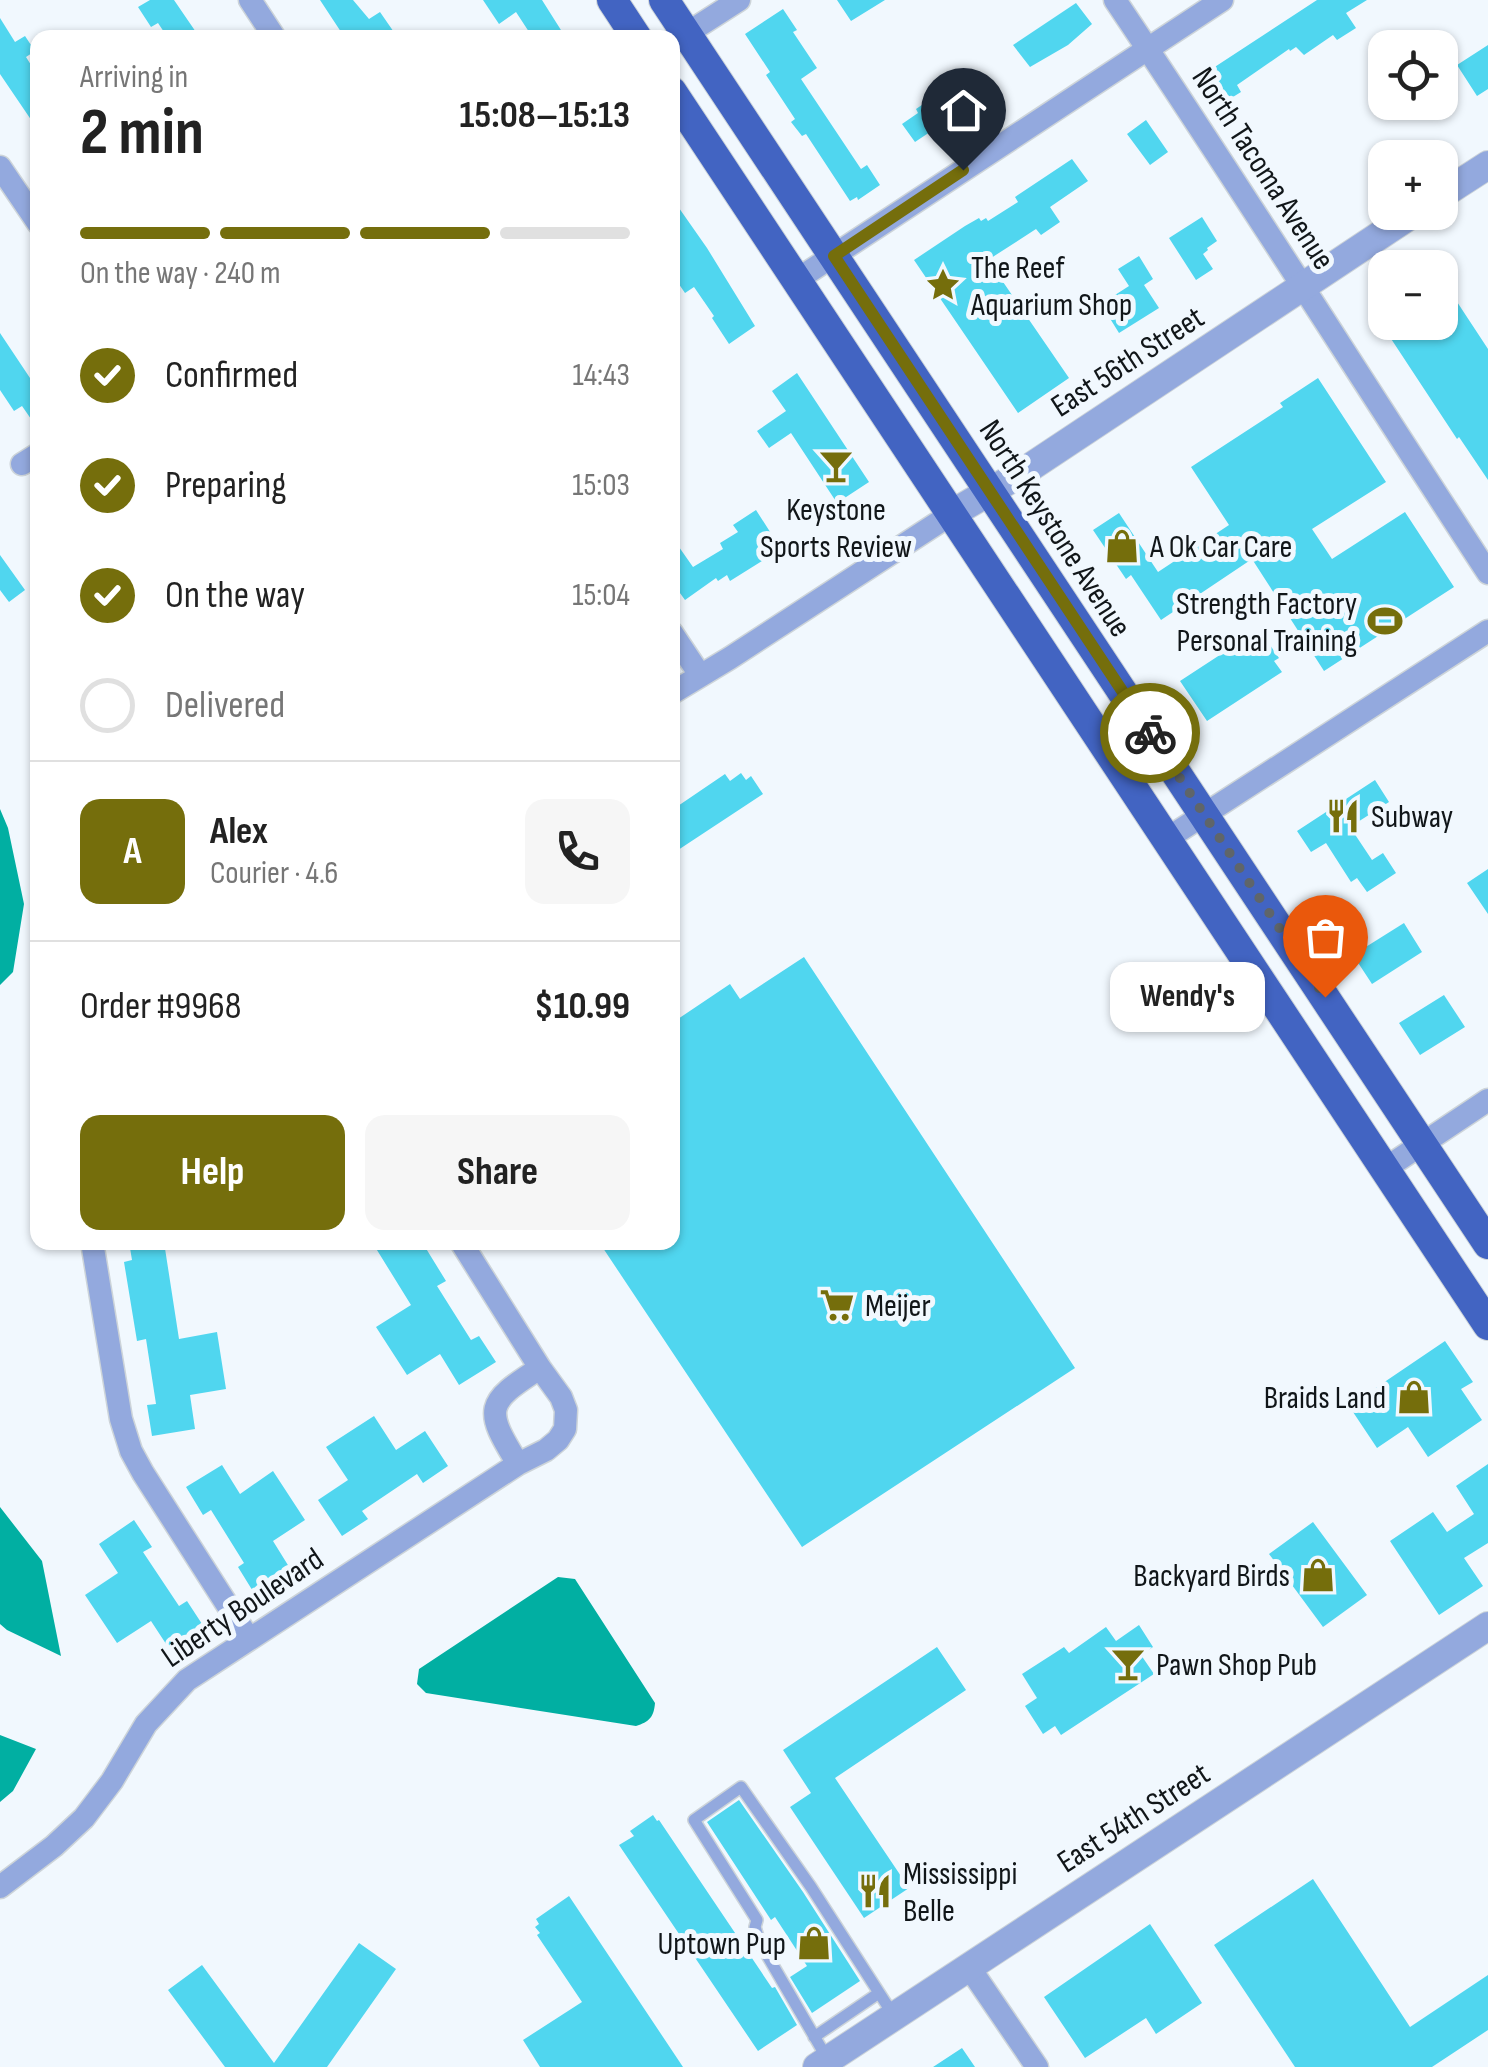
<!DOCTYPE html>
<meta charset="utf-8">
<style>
:root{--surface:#fff;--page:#f6f6f6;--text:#222;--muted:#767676;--line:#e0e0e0;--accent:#756e0c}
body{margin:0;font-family:"Sofia Sans Condensed",sans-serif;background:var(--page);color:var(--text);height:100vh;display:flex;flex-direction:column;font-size:38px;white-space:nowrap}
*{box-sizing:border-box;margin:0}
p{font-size:32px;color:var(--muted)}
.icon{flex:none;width:55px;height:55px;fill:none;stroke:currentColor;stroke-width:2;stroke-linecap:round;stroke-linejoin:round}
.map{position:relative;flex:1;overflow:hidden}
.sheet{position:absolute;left:30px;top:30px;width:650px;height:1220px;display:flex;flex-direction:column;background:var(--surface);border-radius:20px;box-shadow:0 2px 8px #0004}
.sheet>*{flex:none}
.fabs{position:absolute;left:1368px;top:30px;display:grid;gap:20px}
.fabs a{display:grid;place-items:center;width:90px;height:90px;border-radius:20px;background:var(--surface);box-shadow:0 2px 8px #0004;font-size:50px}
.pin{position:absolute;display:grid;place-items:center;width:85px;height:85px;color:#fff;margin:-102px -42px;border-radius:50% 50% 50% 0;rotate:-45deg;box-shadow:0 0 10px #0007}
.pin .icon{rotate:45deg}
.courier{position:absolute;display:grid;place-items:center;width:100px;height:100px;margin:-50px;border:8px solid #756e0c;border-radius:50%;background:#fff;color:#222;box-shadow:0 2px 12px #0007}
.bubble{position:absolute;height:70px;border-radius:20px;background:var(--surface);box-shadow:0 2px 8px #0004;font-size:32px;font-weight:700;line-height:70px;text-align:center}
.head em{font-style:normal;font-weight:700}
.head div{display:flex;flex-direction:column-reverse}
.head{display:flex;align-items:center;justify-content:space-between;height:170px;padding:0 50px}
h1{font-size:65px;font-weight:700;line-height:75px}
.bar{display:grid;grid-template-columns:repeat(4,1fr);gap:15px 10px;align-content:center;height:120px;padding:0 50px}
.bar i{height:12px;border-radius:8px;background:var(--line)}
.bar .on{background:var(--accent)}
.bar p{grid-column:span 4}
.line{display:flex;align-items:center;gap:25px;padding:0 50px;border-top:2px solid var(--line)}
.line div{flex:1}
.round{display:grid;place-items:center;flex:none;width:105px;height:105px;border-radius:20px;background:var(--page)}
ol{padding:0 50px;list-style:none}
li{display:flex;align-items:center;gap:30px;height:110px}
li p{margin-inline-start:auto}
li .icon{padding:10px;border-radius:50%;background:var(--accent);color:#fff;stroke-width:4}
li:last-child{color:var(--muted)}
li i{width:55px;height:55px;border:5px solid var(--line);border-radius:50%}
.button{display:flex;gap:20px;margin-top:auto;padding:20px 50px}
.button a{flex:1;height:115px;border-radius:20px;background:var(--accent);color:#fff;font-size:40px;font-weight:700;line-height:115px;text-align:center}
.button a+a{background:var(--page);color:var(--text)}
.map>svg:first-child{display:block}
</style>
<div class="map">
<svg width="1488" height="2067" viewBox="0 0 1488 2067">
<rect width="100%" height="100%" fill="#f1f8fe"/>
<path fill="#01afa2" d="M0 809 8 828 24 904 13 972 0 985Z
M0 1507 42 1561 61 1656 7 1630 0 1624Z
M558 1577 575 1579 655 1703C654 1717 649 1722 636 1726L426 1693 417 1684 419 1669Z
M0 1735 36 1749 13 1791 0 1802Z"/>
<path fill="#50d6ef" d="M150 0H174L200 38H168L158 23 151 27 138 7Z
M320 0H353L369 19 380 12 398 38H345Z
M483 0H542L566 38H533L516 12 499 24Z
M837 0H885L851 21Z
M1317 0H1367L1346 13 1356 28 1337 40 1333 35 1304 55 1296 47 1290 51 1289 49 1237 85 1241 92 1220 105 1207 83 1209 82 1204 74Z
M1076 3 1092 24 1068 45 1030 67 1013 45Z
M783 9 797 30 793 32 817 68 801 79 861 169 867 165 880 185 858 200 857 197 850 201 806 134 802 136 791 122 795 119 766 75 770 72 745 34Z
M0 18 15 42 25 36 35 51 26 57 38 76V130L0 74Z
M1488 45V89L1477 96 1457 65Z
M963 77 980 103 965 114 963 110 915 142 902 124 918 113 916 109Z
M1146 120 1168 152 1150 165 1127 134Z
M1072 159 1088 181 1050 207 1060 222 1041 235 1036 229 988 260 1069 378 1018 413 914 260 965 226 979 218 981 221 986 218 988 221 1018 202 1015 197Z
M672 198 707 248 755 326 729 344 712 318 714 316 694 287 685 293 672 274Z
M1202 217 1217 241 1207 248 1208 250 1203 254 1213 269 1196 280 1169 238Z
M1139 256 1153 279 1144 285 1159 308 1119 333 1101 304 1129 286 1118 269Z
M1440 276 1488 349V480L1459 437 1457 439 1380 322H1440Z
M0 333 32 381 38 378V429L22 406 14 411 0 390Z
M797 373 869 482 837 503 791 433 769 448 757 431 786 411 772 391Z
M1318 378 1386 482 1312 529 1332 559 1405 512 1454 587 1324 671 1252 559 1161 620 1131 575 1126 579 1093 530 1119 513 1158 572 1229 525 1191 467 1283 407 1280 403Z
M756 510 781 549 730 581 727 575 718 581 716 578 685 600 672 582V537L693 567 723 549 720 543 738 532 733 525Z
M0 555 25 590 9 602 0 590Z
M1255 632 1265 648 1270 645 1279 658 1274 661 1282 672 1207 721 1180 681Z
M741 773 746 780 751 776 763 794 672 854V810L725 774 730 781Z
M1375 780 1389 802 1350 827 1372 860 1383 853 1396 873 1367 892 1357 878 1351 882 1326 843 1311 852 1297 831Z
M1488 869V914L1467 883Z
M1404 923 1422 952 1372 984 1353 955Z
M804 957 1075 1368 802 1547 599 1242H672V1023L730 984 740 999Z
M1444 995 1465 1027 1420 1055 1399 1023Z
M129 1242H164L179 1339 217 1332 226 1389 190 1395 195 1429 152 1436 147 1405 156 1404 146 1339 137 1341 124 1262 132 1260Z
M372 1242H422L446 1281 437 1286 471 1340 479 1336 496 1362 459 1385 440 1354 407 1375 376 1327 411 1305Z
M1445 1341 1473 1382 1461 1389 1482 1420 1428 1457 1408 1427 1377 1448 1349 1406Z
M374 1416 396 1450 425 1431 448 1466 423 1483 417 1474 362 1511 368 1519 342 1536 318 1500 348 1480 326 1447Z
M1488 1464V1543L1464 1558 1483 1586 1439 1615 1390 1541 1433 1512 1447 1532 1474 1514 1456 1486Z
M222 1465 240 1494 273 1471 305 1520 273 1541 291 1570 254 1593 238 1567 244 1563 211 1510 203 1515 186 1487Z
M134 1520 152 1547 143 1552 179 1606 187 1601 204 1627 170 1650 151 1621 117 1643 85 1595 118 1573 99 1544Z
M1313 1522 1367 1595 1323 1627 1269 1554Z
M1139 1625 1153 1647 1141 1655 1154 1674 1061 1735 1055 1726 1043 1734 1025 1706 1037 1698 1022 1674 1064 1647 1069 1653 1106 1627 1116 1641Z
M937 1647 966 1690 835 1778 909 1888 864 1918 790 1807 811 1793 783 1750Z
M739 1800 803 1892 860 1981 812 2013 790 1977 807 1966 775 1917 771 1920 707 1822Z
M653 1815 657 1821 659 1820 772 1988 775 1987 797 2025 758 2051 619 1845 634 1836 630 1831Z
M1313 1879 1410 2027 1488 1975V2030L1432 2067H1295L1214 1945Z
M569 1896 683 2067H540L523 2040 582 2002 537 1935 540 1933 535 1927 539 1924 536 1919Z
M1150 1924 1202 2003 1156 2034 1146 2018 1085 2058 1044 1997Z
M359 1943 396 1969 327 2067H225L168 1990 202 1965 274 2063Z
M962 2048 975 2067H933Z"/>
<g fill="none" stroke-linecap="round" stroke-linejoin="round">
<g stroke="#cdd4d9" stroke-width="14">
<path id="service" d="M814 2037 879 1993
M828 2060 760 1943 755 1927 757 1920 694 1820 741 1787 811 1887 894 2016"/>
</g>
<g stroke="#cdd4d9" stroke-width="25">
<path id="minor" d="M250 0 275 38
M1115 0C1242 189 1363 382 1488 573
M672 43 739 0
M0 167 38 223
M798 279 1222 0
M22 464 38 454
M672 633 700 675
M672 693 730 658 953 513
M1168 838 1488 631
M1386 1168 1488 1100
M92 1242 121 1419 131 1451 143 1473 249 1639
M518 1464C484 1409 485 1403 540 1368
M0 1887 54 1846 84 1818 112 1781 146 1724 187 1680 518 1464 546 1450 558 1440 565 1429 566 1410 561 1397 540 1368 461 1242
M969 1967 1037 2067"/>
</g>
<g stroke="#cdd4d9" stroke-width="30">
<path id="tertiary" d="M1440 196 1488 165
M953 513 1023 472 1415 212
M817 2067 1488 1626"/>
</g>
<g stroke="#cdd4d9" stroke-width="32">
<path id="primary" d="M612 0 637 38
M664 0 1488 1244
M672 92 1488 1325"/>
</g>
<use href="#service" stroke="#93a9de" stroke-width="11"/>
<use href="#minor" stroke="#93a9de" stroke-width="22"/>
<use href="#tertiary" stroke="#93a9de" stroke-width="28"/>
<use href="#primary" stroke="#4264c2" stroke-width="30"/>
</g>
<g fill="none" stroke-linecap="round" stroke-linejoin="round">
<path stroke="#5f6569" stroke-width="10" stroke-dasharray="0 18" d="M1150 733 1325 997"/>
<path stroke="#756e0c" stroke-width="12" d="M963 170 834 256 1150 733"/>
</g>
<defs>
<g id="sight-bare" transform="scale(2.7)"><path d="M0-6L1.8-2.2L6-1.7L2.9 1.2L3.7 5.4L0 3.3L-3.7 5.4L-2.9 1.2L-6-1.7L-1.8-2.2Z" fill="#756e0c" stroke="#f1f8fe" stroke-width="2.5" paint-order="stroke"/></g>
<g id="bar-bare" transform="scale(2.7)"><path d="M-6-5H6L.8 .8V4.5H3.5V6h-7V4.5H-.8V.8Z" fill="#756e0c" stroke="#f1f8fe" stroke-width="2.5" paint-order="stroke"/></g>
<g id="shop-bare" transform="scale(2.7)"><path d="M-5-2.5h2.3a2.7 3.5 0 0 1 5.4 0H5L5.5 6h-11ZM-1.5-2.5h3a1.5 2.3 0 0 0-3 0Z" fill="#756e0c" stroke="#f1f8fe" stroke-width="2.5" paint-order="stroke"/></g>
<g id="stadium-bare" transform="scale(2.7)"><path d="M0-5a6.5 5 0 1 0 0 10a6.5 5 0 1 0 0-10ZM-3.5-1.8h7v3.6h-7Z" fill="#756e0c" stroke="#f1f8fe" stroke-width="2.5" paint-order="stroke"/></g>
<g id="restaurant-bare" transform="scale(2.7)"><path d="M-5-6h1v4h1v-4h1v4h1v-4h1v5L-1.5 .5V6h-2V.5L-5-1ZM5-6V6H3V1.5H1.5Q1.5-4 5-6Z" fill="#756e0c" stroke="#f1f8fe" stroke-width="2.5" paint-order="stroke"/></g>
<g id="supermarket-bare" transform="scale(2.7)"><path d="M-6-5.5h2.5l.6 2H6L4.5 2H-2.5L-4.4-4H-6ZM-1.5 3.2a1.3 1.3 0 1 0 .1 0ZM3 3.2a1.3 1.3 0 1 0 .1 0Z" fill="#756e0c" stroke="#f1f8fe" stroke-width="2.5" paint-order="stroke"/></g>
</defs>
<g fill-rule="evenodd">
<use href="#sight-bare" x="943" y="285"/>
<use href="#bar-bare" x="836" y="466"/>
<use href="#shop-bare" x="1122" y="546"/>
<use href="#stadium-bare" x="1385" y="621"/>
<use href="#restaurant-bare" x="1343" y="816"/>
<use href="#supermarket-bare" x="837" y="1305"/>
<use href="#shop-bare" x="1414" y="1397"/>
<use href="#shop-bare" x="1318" y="1575"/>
<use href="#bar-bare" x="1128" y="1664"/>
<use href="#restaurant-bare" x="875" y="1891"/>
<use href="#shop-bare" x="814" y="1943"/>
</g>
<g text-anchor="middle" stroke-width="10" stroke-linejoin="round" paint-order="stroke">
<g font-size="32" fill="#111619" stroke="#f1f8fe">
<text transform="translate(1264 168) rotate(57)" y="11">North Tacoma Avenue</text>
<text transform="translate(1127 361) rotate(-33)" y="11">East 56th Street</text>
<text transform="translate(1056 528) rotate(57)" y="11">North Keystone Avenue</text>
<text transform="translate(242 1607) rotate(-34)" y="11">Liberty Boulevard</text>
<text transform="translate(1133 1817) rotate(-33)" y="11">East 54th Street</text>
</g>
<g font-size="32" fill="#111619" stroke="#f1f8fe" text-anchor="start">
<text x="971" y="278">The Reef<tspan x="971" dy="37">Aquarium Shop</tspan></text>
<text x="836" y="520" text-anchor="middle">Keystone<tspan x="836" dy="37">Sports Review</tspan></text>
<text x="1150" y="557">A Ok Car Care</text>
<text x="1357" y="614" text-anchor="end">Strength Factory<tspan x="1357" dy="37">Personal Training</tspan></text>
<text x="1371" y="827">Subway</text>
<text x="865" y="1316">Meijer</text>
<text x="1386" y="1408" text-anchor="end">Braids Land</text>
<text x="1290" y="1586" text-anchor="end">Backyard Birds</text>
<text x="1156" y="1675">Pawn Shop Pub</text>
<text x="903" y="1884">Mississippi<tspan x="903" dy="37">Belle</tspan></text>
<text x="786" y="1954" text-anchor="end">Uptown Pup</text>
</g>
</g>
</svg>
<div class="fabs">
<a><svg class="icon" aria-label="locate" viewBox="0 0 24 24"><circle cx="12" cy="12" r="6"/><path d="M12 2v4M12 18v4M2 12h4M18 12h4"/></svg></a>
<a>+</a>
<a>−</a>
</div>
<div class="pin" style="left:1325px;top:997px;background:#ea580c"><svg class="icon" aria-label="bag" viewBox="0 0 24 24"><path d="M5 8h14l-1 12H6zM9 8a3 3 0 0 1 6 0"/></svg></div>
<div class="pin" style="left:963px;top:170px;background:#1f2937"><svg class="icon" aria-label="home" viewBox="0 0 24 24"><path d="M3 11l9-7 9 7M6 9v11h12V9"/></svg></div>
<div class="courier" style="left:1150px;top:733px"><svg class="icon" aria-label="bike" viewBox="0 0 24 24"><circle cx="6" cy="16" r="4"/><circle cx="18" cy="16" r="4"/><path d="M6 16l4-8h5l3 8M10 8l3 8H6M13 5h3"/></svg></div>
<div class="bubble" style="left:1110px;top:962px;width:155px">Wendy's</div>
<section class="sheet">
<div class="head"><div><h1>2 min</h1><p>Arriving in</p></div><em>15:08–15:13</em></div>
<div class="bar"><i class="on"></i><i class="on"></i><i class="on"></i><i></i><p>On the way · 240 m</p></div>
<ol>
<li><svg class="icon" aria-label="check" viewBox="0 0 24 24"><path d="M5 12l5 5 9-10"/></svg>Confirmed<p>14:43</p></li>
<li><svg class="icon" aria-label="check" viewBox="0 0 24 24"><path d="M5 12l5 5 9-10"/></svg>Preparing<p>15:03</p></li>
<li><svg class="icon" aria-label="check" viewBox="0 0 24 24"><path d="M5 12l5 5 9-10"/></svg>On the way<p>15:04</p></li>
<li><i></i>Delivered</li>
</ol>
<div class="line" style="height:180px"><b class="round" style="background:var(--accent);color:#fff">A</b><div><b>Alex</b><p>Courier · 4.6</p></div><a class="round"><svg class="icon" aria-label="phone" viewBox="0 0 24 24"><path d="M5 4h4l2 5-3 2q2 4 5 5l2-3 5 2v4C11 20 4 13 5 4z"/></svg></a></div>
<div class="line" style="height:130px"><div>Order #9968</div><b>$10.99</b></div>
<div class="button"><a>Help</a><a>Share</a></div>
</section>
</div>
